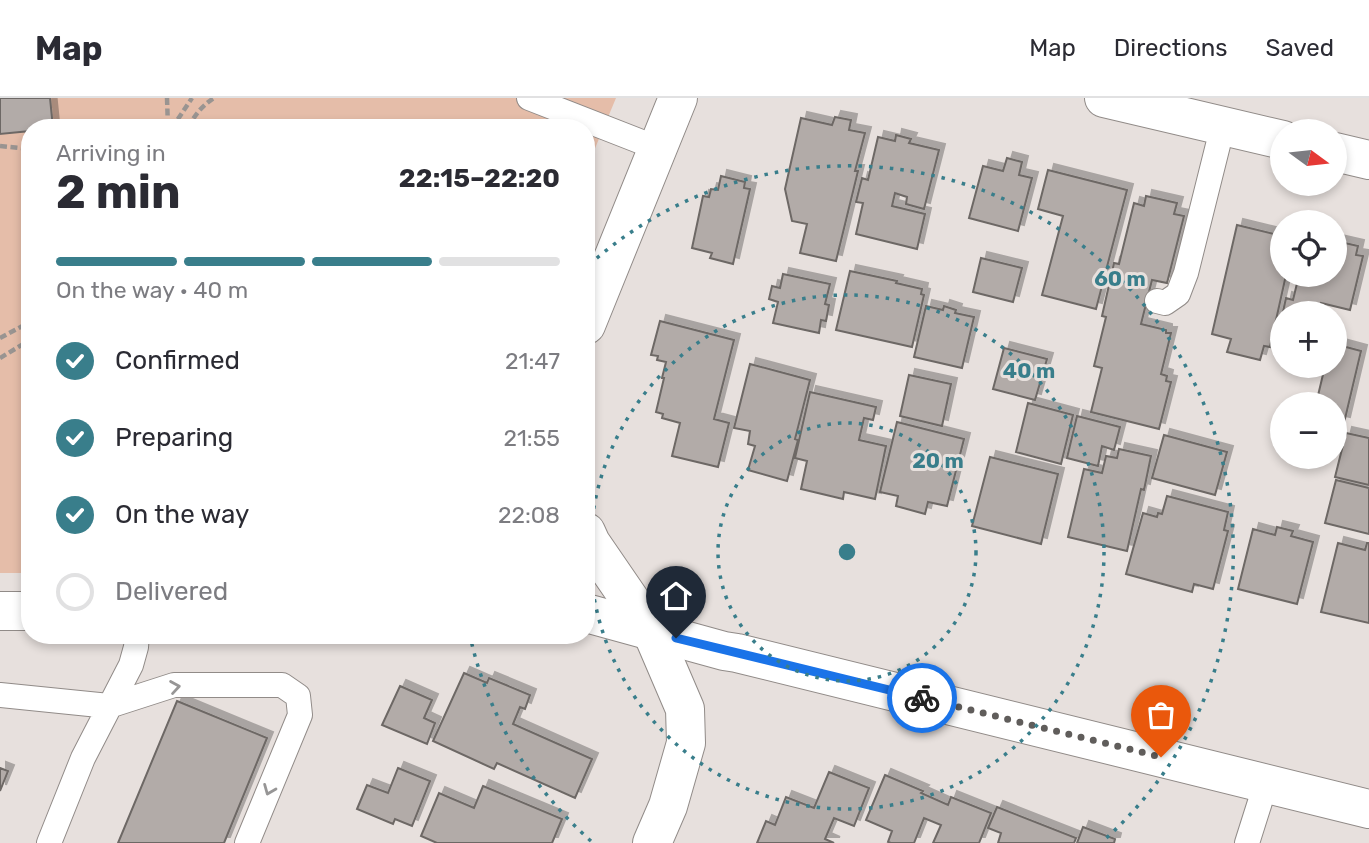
<!DOCTYPE html>
<meta charset="utf-8">
<style>
:root{--surface:#fff;--page:#f2f2f3;--text:#2b2b33;--muted:#7c7c81;--line:#e1e1e2;--accent:#397e8b}
body{margin:0;font-family:Rubik,sans-serif;background:var(--page);color:var(--text);height:100vh;display:flex;flex-direction:column;font-size:26px;white-space:nowrap}
*{box-sizing:border-box;margin:0}
p{font-size:23px;color:var(--muted)}
.icon{flex:none;width:38px;height:38px;fill:none;stroke:currentColor;stroke-width:2;stroke-linecap:round;stroke-linejoin:round}
.map{position:relative;flex:1;overflow:hidden}
.drawer{position:absolute;left:21px;top:21px;width:574px;height:525px;display:flex;flex-direction:column;background:var(--surface);border-radius:28px;box-shadow:0 4px 10px #0003}
.drawer>*{flex:none}
.needle{width:46px;rotate:105deg}
.controls{position:absolute;left:1270px;top:21px;display:grid;gap:14px}
.controls a{display:grid;place-items:center;width:77px;height:77px;border-radius:50%;background:var(--surface);box-shadow:0 4px 10px #0003;font-size:35px}
.pin{position:absolute;display:grid;place-items:center;width:60px;height:60px;color:#fff;margin:-72px -30px;border-radius:50% 50% 50% 0;rotate:-45deg;box-shadow:0 0 7px #0007}
.pin .icon{rotate:45deg}
.courier{position:absolute;display:grid;place-items:center;width:70px;height:70px;margin:-35px;border:5px solid #1a73e8;border-radius:50%;background:#fff;color:#222;box-shadow:0 2px 9px #0007}
.headline em{font-style:normal;font-weight:700}
.headline div{display:flex;flex-direction:column-reverse}
.headline{display:flex;align-items:center;justify-content:space-between;height:119px;padding:0 35px}
h1{font-size:46px;font-weight:700;line-height:52px}
.bar{display:grid;grid-template-columns:repeat(4,1fr);gap:10px 7px;align-content:center;height:84px;padding:0 35px}
.bar i{height:9px;border-radius:5px;background:var(--line)}
.bar .active{background:var(--accent)}
.bar p{grid-column:span 4}
ol{padding:0 35px;list-style:none}
li{display:flex;align-items:center;gap:21px;height:77px}
li p{margin-inline-start:auto}
li .icon{padding:7px;border-radius:50%;background:var(--accent);color:#fff;stroke-width:4}
li:last-child{color:var(--muted)}
li i{width:38px;height:38px;border:4px solid var(--line);border-radius:50%}
header{display:flex;align-items:center;gap:42px;box-sizing:border-box;height:98px;padding:0 35px;background:var(--surface);border-bottom:2px solid var(--line)}
header strong{font-size:33px}
nav{display:flex;gap:38px;margin-inline-start:auto;font-size:24px}
.map>svg:first-child{display:block}
</style>
<header>
<strong>Map</strong>
<nav><a>Map</a><a>Directions</a><a>Saved</a></nav>
</header>
<div class="map">
<svg width="1369" height="745" viewBox="0 0 1369 745">
<defs>
<filter id="shadow"><feDropShadow dx="6" dy="-6" stdDeviation="0" flood-color="#0004"/></filter>
</defs>
<rect width="100%" height="100%" fill="#e7e0dd"/>
<path fill="#e5bda9" d="M0 0H616L586 72V30H30V475H0Z"/>
<path fill="#b2aba8" stroke="#6d6865" stroke-width="2" filter="url(#shadow)" d="M0 0H50L53 30H30V33L0 36Z
M835 19 851 22 849 32 865 35 855 73H858L836 163 800 155 807 126 792 123 785 91 801 20 832 27Z
M896 37 911 41 909 45 939 52 924 111 906 106 907 99 895 95 892 108 925 116 917 151 856 136 863 105 856 104 862 80 868 82 878 39 895 43Z
M1007 60 1022 64 1019 77 1032 80 1018 133 969 120 983 68 1003 73Z
M1048 72 1127 92 1096 211 1042 197 1063 118 1038 111Z
M721 78 745 84 744 90 750 91 733 166 710 160 712 155 692 150 703 98 709 99 711 91 718 92Z
M1146 98 1177 105 1174 116 1184 118 1167 185 1152 182 1141 226 1166 232V235H1171L1161 276 1167 278 1166 283 1171 284 1159 331 1091 314 1102 270 1094 268 1106 219 1102 218 1114 165 1119 166 1134 105 1144 108Z
M1237 127 1274 136 1273 140 1283 143V177H1286L1270 249 1264 248 1260 262 1227 254 1231 241 1212 236Z
M1336 143 1358 148 1356 157 1363 158 1350 212 1321 205 1318 215H1283V232H1279L1286 200 1293 202 1299 177H1335Z
M981 160 1022 170 1013 204 973 194Z
M850 173 897 183 896 185 922 191 921 196 924 197 912 249 836 232Z
M783 176 830 186 825 206 829 207 826 223 821 222 819 235 773 225 778 204 769 201 772 188 780 190Z
M926 208 943 212 944 208 956 212 955 215 974 219 962 270 914 259Z
M660 223 734 242 714 321 729 325 718 369 672 358 680 325 662 320 663 316 656 314 664 280H662L666 264 657 262 658 258 651 257Z
M1335 246 1361 253 1344 325 1335 323V306H1316L1325 268H1335Z
M1004 250 1047 261 1035 302 993 291Z
M750 266 810 282 795 341 798 342 787 383 748 372 755 348 748 346 750 333 734 330Z
M909 277 951 286 942 328 900 318Z
M810 294 876 309 873 322 864 320 859 342 886 348 875 401 844 394 843 401 801 391 807 363 795 360Z
M1028 305 1073 317 1061 366 1016 354Z
M1077 318 1120 329 1114 352 1102 348 1098 368 1067 360Z
M897 324 964 341 947 408 928 404 925 416 896 408 898 398 880 394Z
M1346 335 1369 340V387L1335 379Z
M1164 337 1227 354 1215 397 1152 380Z
M1119 351 1151 358 1144 392 1141 391 1127 453 1068 439 1084 371 1102 375 1106 358 1117 360Z
M990 359 1058 376 1041 446 972 428Z
M1336 382 1369 390V436L1325 425Z
M1167 398 1228 414 1224 432 1228 433 1213 491 1194 486 1192 494 1126 476 1143 415 1157 419 1158 415 1162 416Z
M1277 429 1293 433 1291 438 1313 444 1297 506 1238 491 1253 431 1275 437Z
M1338 445 1365 452 1367 445H1369V525L1321 514Z
M464 575 487 585 489 580 530 597 525 611 520 609 513 626 592 661 575 700 497 665 494 671 433 643Z
M400 588 432 602 424 620 435 625 427 646 382 627Z
M177 603 267 640 224 745H118Z
M0 670 8 673 0 693Z
M398 670 430 683 412 728 395 721 393 726 357 711 367 687 388 695Z
M829 674 869 690 854 728 834 720 825 741 834 745H757L766 723 775 727 786 699 814 710Z
M885 677 923 693 921 695 948 707 951 699 991 715 979 745H933L941 727 924 720 914 745H891L888 744 892 733 866 722Z
M483 688 562 721 552 745H437L421 738 439 695 474 710Z
M997 709 1076 740 1074 745H998L1001 735 988 730Z
M1083 729 1115 741 1114 745H1077Z"/>
<g fill="none" stroke-linecap="round" stroke-linejoin="round">
<g stroke="#918b88" stroke-width="26">
<path id="lane" d="M529 0 657 50
M1157 203 1165 205 1178 196 1186 175 1223 27
M0 597 109 608 174 587H282L298 598 300 617 247 745
M49 745 83 660 131 567 136 549 137 537
M1247 745 1266 685"/>
</g>
<g stroke="#918b88" stroke-width="40">
<path id="street" d="M1104 0 1283 42
M1335 54 1369 62
M0 513H30
M586 515 724 553 737 555 1369 711"/>
</g>
<g stroke="#918b88" stroke-width="40">
<path id="secondary" d="M586 227 678 0
M586 434 591 445 652 534 685 611 686 645 668 708 652 745"/>
</g>
<path stroke="#999491" stroke-width="4.5" stroke-dasharray="7 3.5" stroke-linecap="butt" d="M167 0 168 30
M172 30 192 0
M189 30C193 18 203 7 214 0
M0 48 30 51
M0 240 30 224
M0 260 30 242"/>
<use href="#lane" stroke="#fff" stroke-width="24"/>
<use href="#street" stroke="#fff" stroke-width="38"/>
<use href="#secondary" stroke="#fff" stroke-width="38"/>
</g>
<defs><path id="oneway-chevron" d="M-2-3.5L2.5 0L-2 3.5" fill="none" stroke-width="1.6" stroke-linecap="round" stroke-linejoin="round" transform="scale(1.75)"/></defs>
<g stroke="#979696">
<use href="#oneway-chevron" transform="translate(175 589) rotate(-9)"/>
<use href="#oneway-chevron" transform="translate(269 692) rotate(112)"/>
</g>
<g fill="none" stroke-linecap="round" stroke-linejoin="round">
<path stroke="#605d5b" stroke-width="7" stroke-dasharray="0 12.6" d="M922 600 1161 659"/>
<path stroke="#1a73e8" stroke-width="9" d="M676 540 922 600"/>
</g>
<g fill="none" stroke="#397e8b" stroke-width="3.5" stroke-dasharray="3.5 7">
<circle cx="847" cy="454" r="129"/>
<circle cx="847" cy="454" r="257"/>
<path d="M591 743A386 386 0 0 1 470 538M589 167A386 386 0 1 1 1103 743"/>
</g>
<circle cx="847" cy="454" r="10" fill="#397e8b" stroke="#e7e0dd" stroke-width="3.5"/>
<g font-size="21" text-anchor="middle" font-weight="bold" fill="#397e8b" stroke="#e7e0dd" stroke-width="6" stroke-linejoin="round" paint-order="stroke">
<text x="1120" y="188">60 m</text>
<text x="1029" y="280">40 m</text>
<text x="938" y="370">20 m</text>
</g>
</svg>
<div class="controls">
<a><svg class="needle" viewBox="-14 -14 28 28"><path d="M0-13l5 13h-10z" fill="#e53935"/><path d="M0 13l5-13h-10z" fill="#7c7c81"/></svg></a>
<a><svg class="icon" aria-label="locate" viewBox="0 0 24 24"><circle cx="12" cy="12" r="6"/><path d="M12 2v4M12 18v4M2 12h4M18 12h4"/></svg></a>
<a>+</a>
<a>−</a>
</div>
<div class="pin" style="left:1161px;top:659px;background:#ea580c"><svg class="icon" aria-label="bag" viewBox="0 0 24 24"><path d="M5 8h14l-1 12H6zM9 8a3 3 0 0 1 6 0"/></svg></div>
<div class="pin" style="left:676px;top:540px;background:#1f2937"><svg class="icon" aria-label="home" viewBox="0 0 24 24"><path d="M3 11l9-7 9 7M6 9v11h12V9"/></svg></div>
<div class="courier" style="left:922px;top:600px"><svg class="icon" aria-label="bike" viewBox="0 0 24 24"><circle cx="6" cy="16" r="4"/><circle cx="18" cy="16" r="4"/><path d="M6 16l4-8h5l3 8M10 8l3 8H6M13 5h3"/></svg></div>
<section class="drawer">
<div class="headline"><div><h1>2 min</h1><p>Arriving in</p></div><em>22:15–22:20</em></div>
<div class="bar"><i class="active"></i><i class="active"></i><i class="active"></i><i></i><p>On the way · 40 m</p></div>
<ol>
<li><svg class="icon" aria-label="check" viewBox="0 0 24 24"><path d="M5 12l5 5 9-10"/></svg>Confirmed<p>21:47</p></li>
<li><svg class="icon" aria-label="check" viewBox="0 0 24 24"><path d="M5 12l5 5 9-10"/></svg>Preparing<p>21:55</p></li>
<li><svg class="icon" aria-label="check" viewBox="0 0 24 24"><path d="M5 12l5 5 9-10"/></svg>On the way<p>22:08</p></li>
<li><i></i>Delivered</li>
</ol>
</section>
</div>
